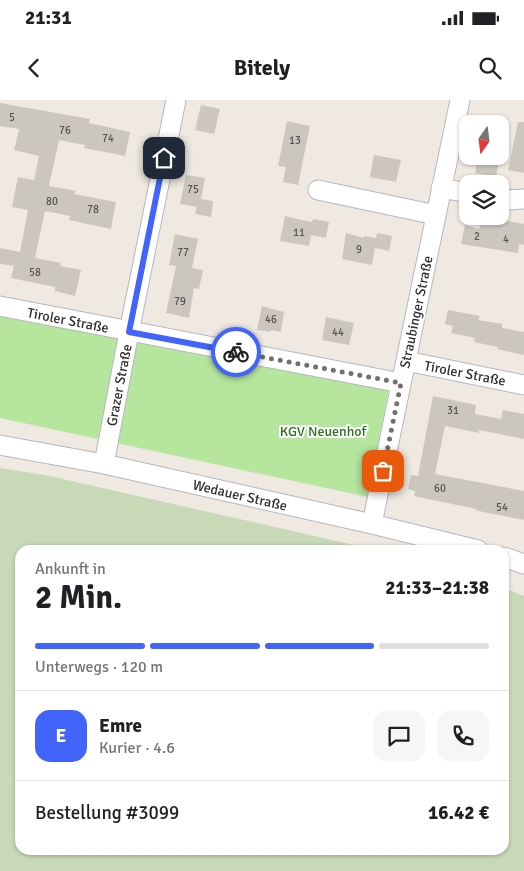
<!DOCTYPE html>
<html lang="de">
<meta charset="utf-8">
<style>
:root{--surface:#fff;--page:#f6f6f6;--text:#202124;--muted:#757577;--line:#e0e0e0;--accent:#4264fb}
body{margin:0;font-family:Signika,sans-serif;background:var(--page);color:var(--text);height:100vh;display:flex;flex-direction:column;font-size:19px;white-space:nowrap}
*{box-sizing:border-box;margin:0}
p{font-size:16px;color:var(--muted)}
.icon{flex:none;width:28px;height:28px;fill:none;stroke:currentColor;stroke-width:2;stroke-linecap:round;stroke-linejoin:round}
.map{position:relative;flex:1;overflow:hidden}
.details{position:absolute;left:15px;top:445px;width:494px;height:310px;display:flex;flex-direction:column;background:var(--surface);border-radius:15px;box-shadow:0 1px 4px #0004}
.details>*{flex:none}
.needle{width:32px;rotate:194deg}
.tools{position:absolute;left:459px;top:15px;display:grid;gap:10px}
.tools a{display:grid;place-items:center;width:50px;height:50px;border-radius:10px;background:var(--surface);box-shadow:0 1px 4px #0004;font-size:25px}
.pin{position:absolute;display:grid;place-items:center;width:42px;height:42px;color:#fff;margin:-21px;border-radius:10px;box-shadow:0 2px 8px #0006}
.courier{position:absolute;display:grid;place-items:center;width:50px;height:50px;margin:-25px;border:4px solid #4264fb;border-radius:50%;background:#fff;color:#222;box-shadow:0 1px 6px #0007}
.summary em{font-style:normal;font-weight:700}
.summary div{display:flex;flex-direction:column-reverse}
.summary{display:flex;align-items:center;justify-content:space-between;height:85px;padding:0 20px}
h1{font-size:32px;font-weight:700;line-height:38px}
.bar{display:grid;grid-template-columns:repeat(4,1fr);gap:8px 5px;align-content:center;height:60px;padding:0 20px}
.bar i{height:6px;border-radius:4px;background:var(--line)}
.bar .current{background:var(--accent)}
.bar p{grid-column:span 4}
.line{display:flex;align-items:center;gap:12px;padding:0 20px;border-top:1px solid var(--line)}
.line div{flex:1}
.round{display:grid;place-items:center;flex:none;width:52px;height:52px;border-radius:15px;background:var(--page)}
.status{display:flex;justify-content:space-between;align-items:center;height:35px;padding:0 25px;background:var(--surface);direction:ltr}
.status svg{height:14px;fill:currentColor}
header{display:flex;justify-content:space-between;align-items:center;height:65px;padding:0 20px;background:var(--surface);font-size:22px;font-weight:700}
.map>svg:first-child{display:block}
</style>
<div class="status"><b>21:31</b><svg viewBox="0 0 49 12"><path d="M0 12V9h3v3zM5 12V6h3v6zM10 12V3h3v9zM15 12V0h3v12zM26 1h20v11H26zM47 4h2v5h-2z"/></svg></div>
<header><svg class="icon" aria-label="back" viewBox="0 0 24 24"><path d="M15 5l-7 7 7 7"/></svg>Bitely<svg class="icon" aria-label="search" viewBox="0 0 24 24"><circle cx="10" cy="10" r="6"/><path d="M15 15l6 6"/></svg></header>
<div class="map">
<svg width="524" height="771" viewBox="0 0 524 771">
<rect width="100%" height="100%" fill="#efe9e1"/>
<path fill="#b6e59e" d="M0 212 389 288 368 397 0 318Z"/>
<path fill="#c8d9b8" d="M0 368 45 375 376 450H20V750H504V488L524 496V771H0Z"/>
<path fill="#cbc7bf" d="M0 3 90 19 89 23 130 32 125 56 84 48 85 45 59 40 49 86 76 91 74 94 116 102 111 129 69 120 70 116 45 111 35 158 61 163 60 166 81 170 75 196 55 191V187L11 178 14 166 0 164V148L20 152 28 110 12 107 18 77 34 80 39 56 14 50 19 29 0 26Z
M201 5 220 9 214 34 195 30Z
M287 21 310 26 298 85 283 82 286 67 278 66Z
M518 22H524V73L508 70Z
M374 55 401 60 396 82 370 77Z
M478 57 499 61 496 77 475 73Z
M186 75 205 78 201 99 213 101 211 117 195 114 197 107 180 104Z
M285 116 302 120 312 122 313 119 329 122 326 138 311 135 309 146 280 141Z
M482 116 524 124V145L519 144 518 153 461 144 465 125 479 129Z
M346 133 364 138V136L376 138 377 133 392 136 389 151 375 148 372 165 342 159Z
M175 134 198 139 192 168 203 170 199 189 194 188 189 218 166 213 176 166 169 165Z
M262 206 284 212 281 232 271 230 270 232 257 230Z
M448 210 480 216 478 220 502 224V228L524 232V255L497 249 498 247 474 242 475 238 451 233 453 226 445 224Z
M326 217 354 223 349 245 322 240Z
M433 296 476 305 475 314 501 319 503 310 524 314V339L479 330V333L445 326 435 374 524 391V420L483 412 476 410V409L414 396 415 391 408 389 411 375 418 376Z"/>
<g fill="none" stroke-linecap="round" stroke-linejoin="round">
<g stroke="#b4b7c1" stroke-width="21">
<path id="minor" d="M441 88 468 93
M318 90 436 115
M500 99 506 100 524 99
M0 206 401 283
M406 261 524 285
M0 345 104 364 372 424 478 450
M104 364 129 232 176 0
M372 424 460 0
M504 457 524 464"/>
</g>
<use href="#minor" stroke="#fff" stroke-width="19"/>
</g>
<g fill="none" stroke-linecap="round" stroke-linejoin="round">
<path stroke="#726f6d" stroke-width="5" stroke-dasharray="0 9" d="M236 252 401 283 383 371"/>
<path stroke="#4264fb" stroke-width="6" d="M164 58 129 232 236 252"/>
</g>
<g text-anchor="middle" stroke-width="4" stroke-linejoin="round" paint-order="stroke">
<g font-size="11" fill="#555452">
<text x="12" y="21">5</text>
<text x="65" y="34">76</text>
<text x="108" y="42">74</text>
<text x="295" y="44">13</text>
<text x="193" y="93">75</text>
<text x="52" y="105">80</text>
<text x="93" y="113">78</text>
<text x="299" y="136">11</text>
<text x="477" y="140">2</text>
<text x="506" y="143">4</text>
<text x="359" y="153">9</text>
<text x="183" y="156">77</text>
<text x="35" y="176">58</text>
<text x="180" y="205">79</text>
<text x="271" y="223">46</text>
<text x="338" y="236">44</text>
<text x="453" y="314">31</text>
<text x="440" y="392">60</text>
<text x="502" y="411">54</text>
</g>
<g font-size="14" fill="#2e2e2e" stroke="#fff">
<text transform="translate(416 212) rotate(-78)" y="5">Straubinger Straße</text>
<text transform="translate(68 220) rotate(11)" y="5">Tiroler Straße</text>
<text transform="translate(465 273) rotate(11)" y="5">Tiroler Straße</text>
<text transform="translate(119 285) rotate(-79)" y="5">Grazer Straße</text>
<text transform="translate(240 395) rotate(13)" y="5">Wedauer Straße</text>
</g>
<g font-size="14" fill="#2c6e1b" stroke="#fff">
<text x="323" y="336">KGV Neuenhof</text>
</g>
</g>
</svg>
<div class="tools">
<a><svg class="needle" viewBox="-14 -14 28 28"><path d="M0-13l5 13h-10z" fill="#e53935"/><path d="M0 13l5-13h-10z" fill="#757577"/></svg></a>
<a><svg class="icon" aria-label="layers" viewBox="0 0 24 24"><path d="M12 4l9 5-9 5-9-5zM3 14l9 5 9-5"/></svg></a>
</div>
<div class="pin" style="left:383px;top:371px;background:#ea580c"><svg class="icon" aria-label="bag" viewBox="0 0 24 24"><path d="M5 8h14l-1 12H6zM9 8a3 3 0 0 1 6 0"/></svg></div>
<div class="pin" style="left:164px;top:58px;background:#1f2937"><svg class="icon" aria-label="home" viewBox="0 0 24 24"><path d="M3 11l9-7 9 7M6 9v11h12V9"/></svg></div>
<div class="courier" style="left:236px;top:252px"><svg class="icon" aria-label="bike" viewBox="0 0 24 24"><circle cx="6" cy="16" r="4"/><circle cx="18" cy="16" r="4"/><path d="M6 16l4-8h5l3 8M10 8l3 8H6M13 5h3"/></svg></div>
<section class="details">
<div class="summary"><div><h1>2 Min.</h1><p>Ankunft in</p></div><em>21:33–21:38</em></div>
<div class="bar"><i class="current"></i><i class="current"></i><i class="current"></i><i></i><p>Unterwegs · 120 m</p></div>
<div class="line" style="height:90px"><b class="round" style="background:var(--accent);color:#fff">E</b><div><b>Emre</b><p>Kurier · 4.6</p></div><a class="round"><svg class="icon" aria-label="chat" viewBox="0 0 24 24"><path d="M4 5h16v11H9l-5 4z"/></svg></a><a class="round"><svg class="icon" aria-label="phone" viewBox="0 0 24 24"><path d="M5 4h4l2 5-3 2q2 4 5 5l2-3 5 2v4C11 20 4 13 5 4z"/></svg></a></div>
<div class="line" style="height:65px"><div>Bestellung #3099</div><b>16.42 €</b></div>
</section>
</div>
